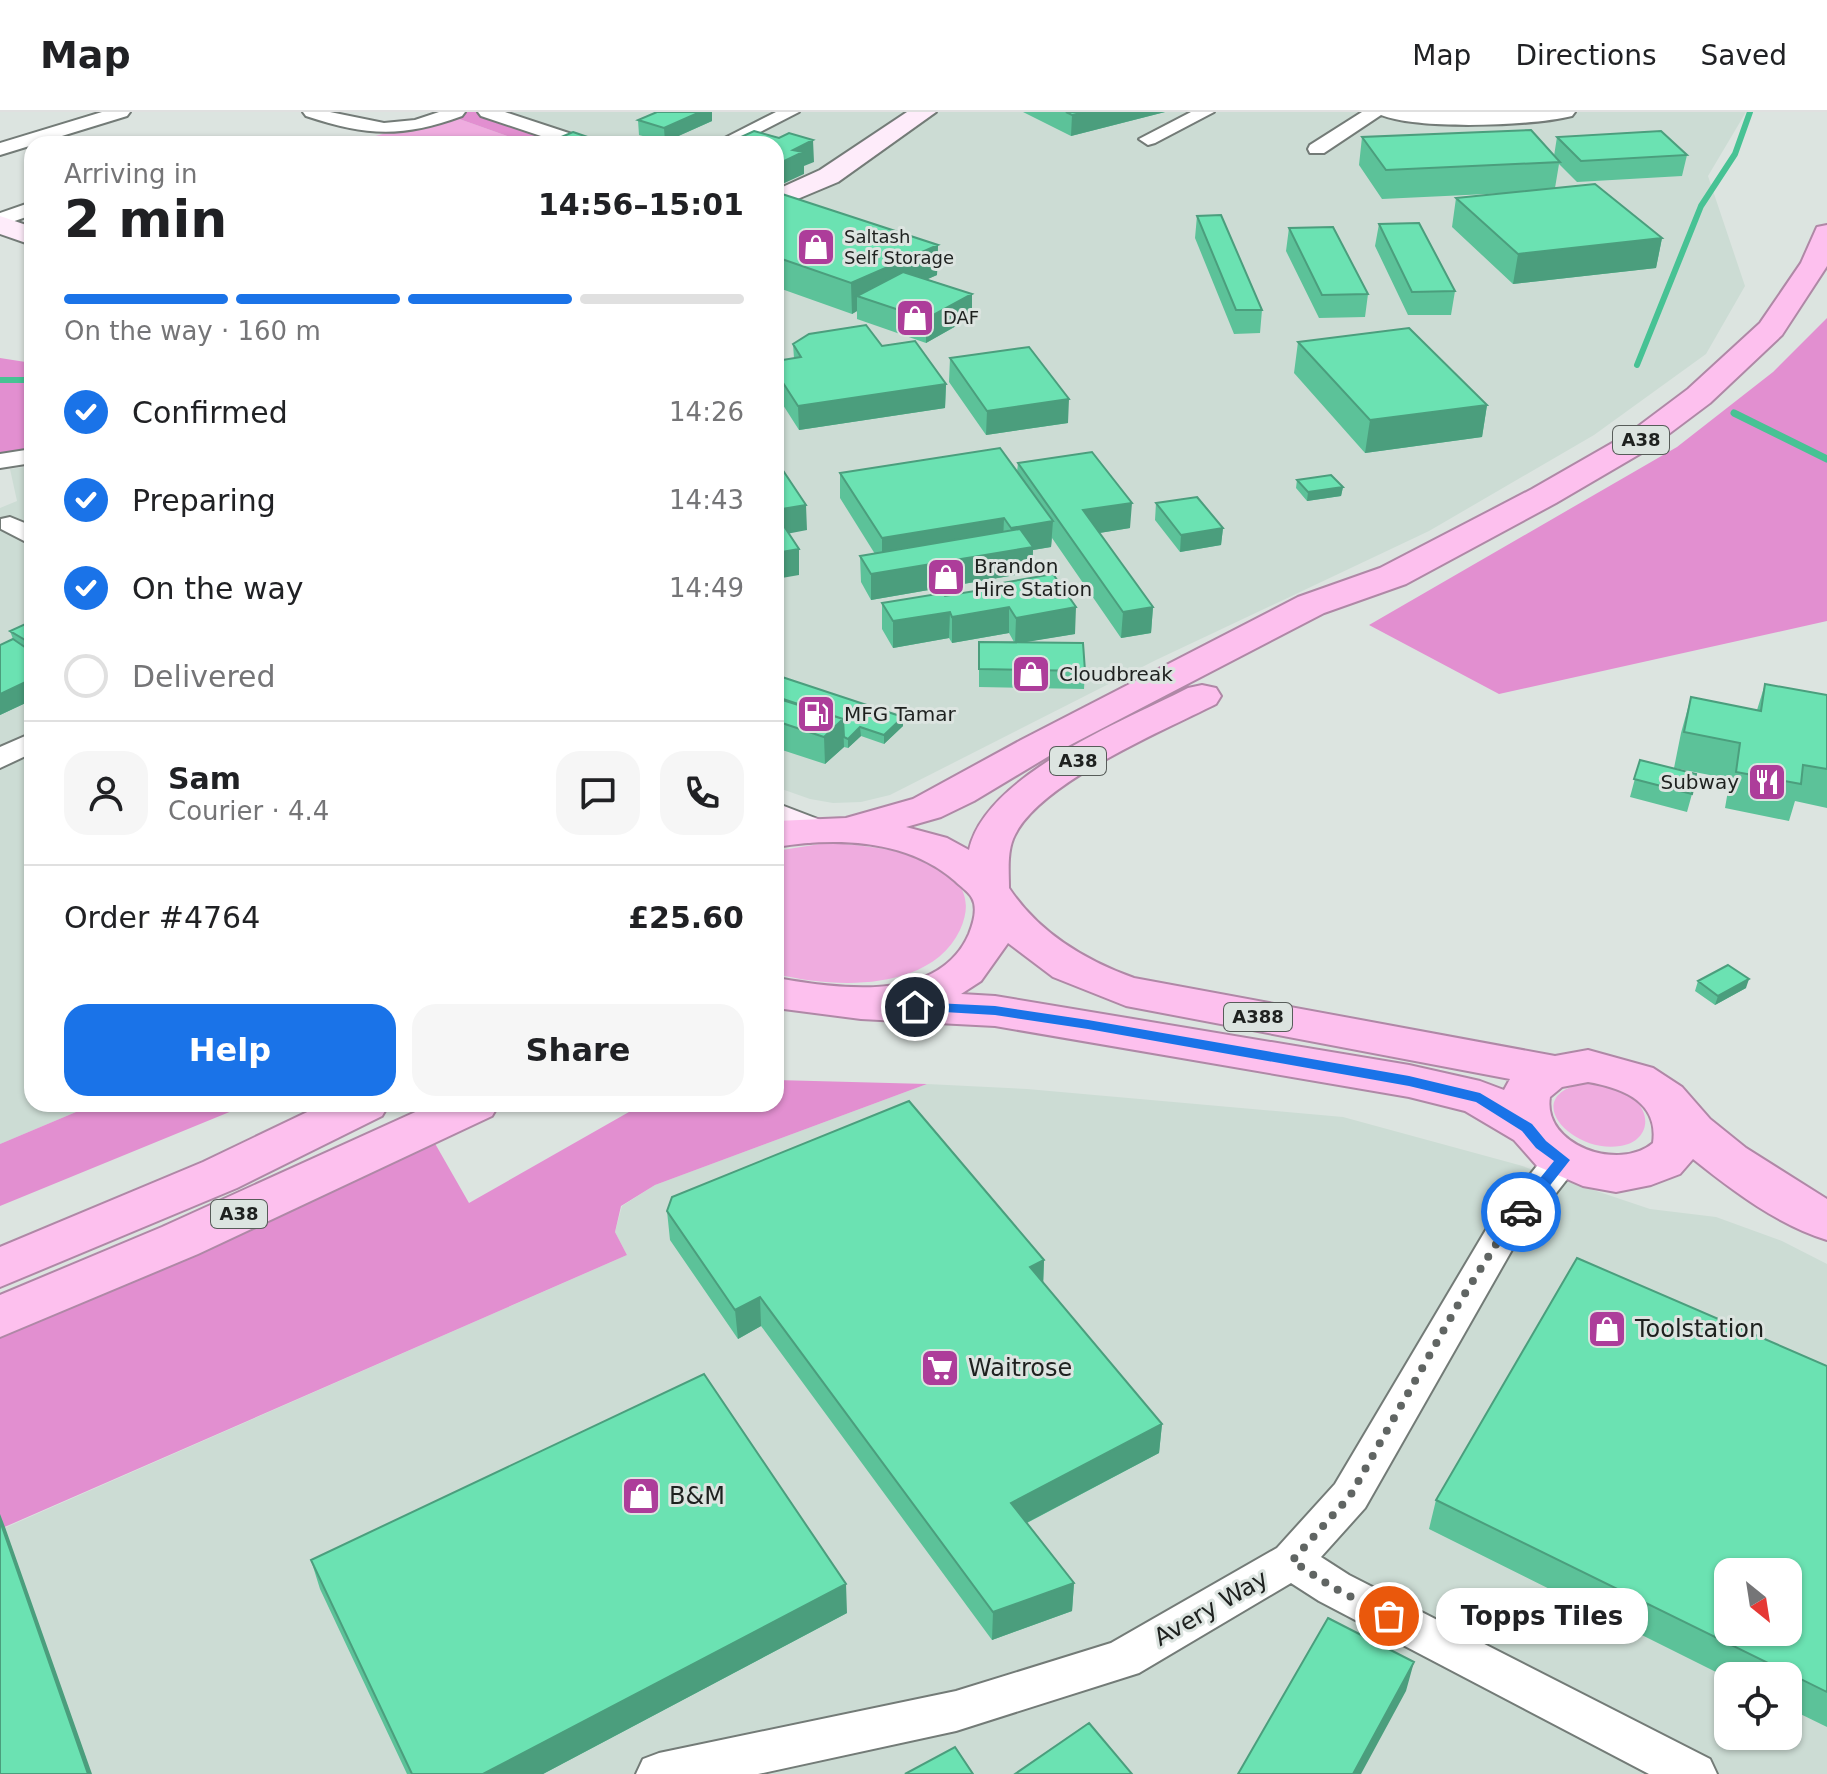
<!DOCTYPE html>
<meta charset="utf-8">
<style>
:root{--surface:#fff;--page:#f6f6f6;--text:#202124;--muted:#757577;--line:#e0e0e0;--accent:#1a73e8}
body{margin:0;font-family:"DejaVu Sans",sans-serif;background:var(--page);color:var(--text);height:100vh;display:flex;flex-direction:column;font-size:30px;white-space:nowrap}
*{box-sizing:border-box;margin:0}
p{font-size:26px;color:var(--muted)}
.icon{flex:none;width:44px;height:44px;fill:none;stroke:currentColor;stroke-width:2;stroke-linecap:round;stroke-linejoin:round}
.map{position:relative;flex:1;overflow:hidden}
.panel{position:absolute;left:24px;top:24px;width:760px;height:976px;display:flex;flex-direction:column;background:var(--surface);border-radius:24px;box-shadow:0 2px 6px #0004}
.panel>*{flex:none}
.needle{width:52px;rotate:150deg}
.controls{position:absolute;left:1714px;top:1446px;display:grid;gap:16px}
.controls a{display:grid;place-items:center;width:88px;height:88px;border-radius:16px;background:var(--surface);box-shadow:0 2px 6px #0004;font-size:40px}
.pin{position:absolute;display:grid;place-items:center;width:68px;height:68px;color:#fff;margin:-34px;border:4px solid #fff;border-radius:50%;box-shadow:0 2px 8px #0007}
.courier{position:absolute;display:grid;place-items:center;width:80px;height:80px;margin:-40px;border:6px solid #1a73e8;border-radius:50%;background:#fff;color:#222;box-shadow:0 2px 10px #0007}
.bubble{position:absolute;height:56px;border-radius:24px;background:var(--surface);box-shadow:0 2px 6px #0004;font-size:26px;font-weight:700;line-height:56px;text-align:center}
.summary em{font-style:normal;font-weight:700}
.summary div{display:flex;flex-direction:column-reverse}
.summary{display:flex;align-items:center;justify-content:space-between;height:136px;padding:0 40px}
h1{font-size:52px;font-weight:700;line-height:60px}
.bar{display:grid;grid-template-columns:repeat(4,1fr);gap:12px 8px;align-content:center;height:96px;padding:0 40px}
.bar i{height:10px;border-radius:6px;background:var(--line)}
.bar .current{background:var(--accent)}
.bar p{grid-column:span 4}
.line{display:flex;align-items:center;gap:20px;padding:0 40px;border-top:2px solid var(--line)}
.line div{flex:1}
.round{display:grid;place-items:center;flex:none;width:84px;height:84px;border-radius:24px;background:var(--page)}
ol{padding:0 40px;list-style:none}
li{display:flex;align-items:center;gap:24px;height:88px}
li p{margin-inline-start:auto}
li .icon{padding:8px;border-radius:50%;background:var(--accent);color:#fff;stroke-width:4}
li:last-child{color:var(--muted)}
li i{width:44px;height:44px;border:4px solid var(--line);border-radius:50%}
.primary-button{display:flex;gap:16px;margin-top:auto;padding:16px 40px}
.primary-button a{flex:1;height:92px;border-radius:24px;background:var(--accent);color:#fff;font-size:32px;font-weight:700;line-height:92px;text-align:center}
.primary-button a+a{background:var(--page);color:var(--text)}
header{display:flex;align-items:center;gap:48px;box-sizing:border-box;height:112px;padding:0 40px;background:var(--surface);border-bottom:2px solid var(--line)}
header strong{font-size:38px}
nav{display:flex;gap:44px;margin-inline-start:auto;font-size:28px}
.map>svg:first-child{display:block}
</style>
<header>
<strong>Map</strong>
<nav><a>Map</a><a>Directions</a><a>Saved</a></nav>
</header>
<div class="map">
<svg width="1827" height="1662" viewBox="0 0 1827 1662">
<rect width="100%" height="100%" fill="#dce4e0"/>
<path fill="#ccdcd4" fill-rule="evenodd" d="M486 0H1746L1708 64 1745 174 1706 242 1594 323 1429 419 1156 548 890 683 861 690 833 691 810 687 776 675V32H579Z
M32 354V992H95L0 1032V396L17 389 10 357Z
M927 972 1027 977 1343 1005 1519 1053 1650 1097 1716 1105 1782 1129 1827 1152V1662H0V1418L627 1143 615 1120 622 1094 655 1073ZM1728 1460H1788V1520H1728ZM1728 1564H1788V1624H1728Z"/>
<path fill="#efacdf" d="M448 3 530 32H348Z
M826 731C872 733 994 744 960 818 950 839 932 853 910 861 869 876 818 872 776 862V739Z
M1586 971C1603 972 1619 975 1633 986 1654 1004 1647 1030 1620 1034 1572 1042 1517 983 1586 971Z"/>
<path fill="#e28fd0" d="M456 0H486L579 32H530L448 3Z
M1827 206V509L1499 582 1369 513 1677 335 1773 260Z
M0 246 32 251V344L0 349Z
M776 968 927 972 655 1073 621 1094 615 1120 627 1143 0 1417V1223L96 1185 433 1028 469 1091 643 992H776Z
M95 992H249L0 1094V1032Z"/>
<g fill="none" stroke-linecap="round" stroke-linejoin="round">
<path stroke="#47c294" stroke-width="6" d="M1637 253 1701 94 1735 42 1750 0
M0 268H32"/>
<path stroke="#47c294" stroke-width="7" d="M1734 301 1827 347"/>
<g stroke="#737b77" stroke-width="4">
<path id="street" d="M102 0H130L127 4 0 43V31Z
M303 0H330L384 11 415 8 439 0H465L462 4C402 26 366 24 306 4Z
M478 0H505L590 28 592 32H565L481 4Z
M776 0H799L737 32H713Z
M1191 0H1214L1155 31 1148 33 1139 27Z
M1362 0H1575L1572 4C1531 14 1419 18 1381 3L1324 41H1310L1308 37 1310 33Z
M32 90V103L0 114V101Z
M32 337V351L0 356V342Z
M10 405 32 414V433L1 417V407Z
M32 621V641L0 656V635Z
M1562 1035 1575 1039 1580 1048 1575 1057 1513 1136 1365 1396 1321 1445 1349 1463 1710 1647 1717 1662H1649L1319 1489 1291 1471 1139 1561 956 1619 758 1662H636L643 1647 659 1641 956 1579 1111 1531 1277 1436 1335 1372 1487 1116 1549 1039Z"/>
</g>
<g stroke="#737b77" stroke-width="4">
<path id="secondary" d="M907 0H936L838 70 776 96V78L820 58Z
M0 104 32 115V133L0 122Z
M776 691 823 709 829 718 823 727 808 731 776 719Z"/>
</g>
<g stroke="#af88a6" stroke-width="4">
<path id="highway" d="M1827 113V154L1782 223 1710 291 1650 336 1556 391 1406 472 1324 501 1049 644 974 689 941 705 906 715 947 726 969 738C985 663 1126 608 1188 576L1202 573 1216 576 1221 584 1216 592C1163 619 1035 672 1013 727 1007 742 1009 761 1009 776 1039 821 1084 848 1134 866L1555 944 1588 938 1653 956 1682 975 1710 1007 1746 1036 1827 1087V1128C1778 1113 1733 1079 1693 1047L1680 1062 1651 1073 1616 1080 1583 1074 1537 1054 1514 1028 1465 999 1409 985 995 914 861 907 776 896V866C836 876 938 893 969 822 973 812 978 796 972 786 969 780 960 774 955 769 907 727 836 725 776 735V709L846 706 913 687 1021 628 1298 485 1380 456 1532 377 1628 322 1688 277 1760 211 1801 151 1817 115ZM1008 831 1053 865 1126 894 1510 967 1504 978 1480 969 1409 953 995 884 961 882 981 869ZM1588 970C1623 976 1659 990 1653 1031 1619 1060 1542 1033 1550 985L1562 975Z
M324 992H389L382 1004 237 1076 0 1175V1135L203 1050Z
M433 992H499L492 1004 198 1142 0 1225V1183L162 1115Z"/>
</g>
<use href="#street" fill="#fff" fill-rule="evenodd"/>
<use href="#secondary" fill="#feecfa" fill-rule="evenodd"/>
<use href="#highway" fill="#fdc0ee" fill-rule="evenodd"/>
</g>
<path fill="#5cc299" d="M657 0H712V9L665 30 639 23 638 8Z
M1023 0H1165L1071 24Z
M1362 25 1554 44 1557 25 1687 43 1682 64 1577 70 1559 52 1555 76 1662 126 1656 156 1513 172 1452 115 1456 86 1508 81 1382 87 1359 53Z
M559 26 608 32H559Z
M776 80 938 133 937 163 927 167 972 182V205L926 231 857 207V199L852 202 776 175Z
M1197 104 1262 198 1260 221 1234 222 1195 126Z
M1379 112 1455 179 1451 203H1408L1375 134Z
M1289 116 1368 182 1365 205 1319 206 1286 139Z
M1298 230 1487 293 1482 325 1365 341 1294 261Z
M793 232 882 234 946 272 945 296 799 318 776 282V249L794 246Z
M950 246 1068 311 986 323 949 270Z
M1018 351 1130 416 1099 421 1153 495 1151 521 1121 526 1052 426 1051 435 1033 438 1032 460 871 488 861 470 860 444 875 442 840 386V361L1017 360Z
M1297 368 1343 375 1341 384 1307 389 1296 376Z
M1156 391 1223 416 1221 433 1180 440 1155 408Z
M997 472 1075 522 1024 530 1085 559 1084 577 979 575V530H1014L1009 521 952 531 949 526 893 536 882 517V491L945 484 997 475Z
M32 509V588L0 603V533L13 527 10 519Z
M776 567 903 605V614L884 632 861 624 848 636 844 635 825 652 776 636Z
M1765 572 1827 583V696L1795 689 1789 709 1725 696 1730 667 1674 656 1681 621 1691 585 1757 598Z
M1640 648 1692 682 1687 700 1630 685Z
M1698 869 1746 876 1715 893 1695 879Z
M667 1099 1044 1148 1043 1171 1162 1312 1159 1341 1027 1411 1074 1471 1072 1499 992 1528 761 1214 738 1227 670 1128Z
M1827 1254V1615L1788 1596V1564H1728V1566L1429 1417 1436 1388Z
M311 1448 847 1501 543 1662H407L320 1477Z"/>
<path fill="#4b9e7d" d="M700 0H712V9L665 30 664 16Z
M1085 0H1165L1071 24 1072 3Z
M813 28 814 50 804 54V62L776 75V53L793 38Z
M1662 126 1656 156 1513 172 1518 142Z
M938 133 937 163 877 190 857 184V199L852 202 851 171Z
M972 182V205L926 231V207Z
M946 272 945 296 799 318 798 294Z
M1069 287 1068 311 986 323 987 299Z
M1487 293 1482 325 1365 341 1370 308Z
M1343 375 1341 384 1307 389 1308 380Z
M1132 391 1130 416 1081 424 1083 398Z
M806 393 807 418 776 424V398Z
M1004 406 1003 431 882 452V426Z
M1053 409 1051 435 1033 438 1032 460 871 488V462L1010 438 1011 416Z
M1223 416 1221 433 1180 440 1181 423Z
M799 437V463L776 467V441Z
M1009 495V521L952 531V505Z
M1076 495 1075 522 1015 532 1016 506Z
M1153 495 1151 521 1121 526 1123 500Z
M950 500 949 526 893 536V509Z
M32 567V588L0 603V582Z
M903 605V614L884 632V623Z
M843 607 844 635 825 652 824 625Z
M860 615 861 624 848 636V627Z
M1749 867 1746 876 1715 893 1718 884Z
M1044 1148 1043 1177 1030 1155Z
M760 1185 761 1214 738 1227 735 1198Z
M1162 1312 1159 1341 1009 1420 1011 1391Z
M0 1402 5 1415 92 1662H88L0 1409Z
M1074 1471 1072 1499 992 1528 993 1500Z
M846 1472 847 1501 543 1662H483Z
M1414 1550 1406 1579 1361 1662H1353Z"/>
<path fill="#6be2b2" stroke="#4b9e7d" stroke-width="2" fill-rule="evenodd" d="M657 0H700L664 16 638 8Z
M1066 0H1085L1072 3Z
M1531 18 1560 50 1386 58 1362 25Z
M754 19 779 26 789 21 813 28 793 38 803 40 776 53V32H726Z
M1661 19 1687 43 1581 49 1557 25Z
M573 20 608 32H577L559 26Z
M1595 72 1662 126 1518 142 1456 86Z
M776 80 938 133 851 171 776 145Z
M1221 103 1262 198H1236L1197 104Z
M1419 111 1455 179 1412 180 1379 112Z
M1333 115 1368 182 1322 183 1289 116Z
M903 160 972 182 926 207 857 184Z
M866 213 882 234 915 229 946 272 798 294 776 260V249L801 245 793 232 809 222Z
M1409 216 1487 293 1370 308 1298 230Z
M1029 235 1069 287 987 299 950 246Z
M1000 336 1053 409 1011 416 1004 406 882 426 840 361Z
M1092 340 1132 391 1083 398 1153 495 1123 500 1018 351Z
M776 348 806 393 776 398Z
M1331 363 1343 375 1308 380 1297 368Z
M1197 385 1223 416 1181 423 1156 391Z
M776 402 799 437 776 441Z
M1020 417 1033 435 871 462 860 444Z
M1053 462 1076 495 1016 506 1009 495 952 505 950 500 893 509 882 491 943 481 945 484 999 475 997 472Z
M32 509V532L10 519Z
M13 527 32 540V567L0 582V533Z
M979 530 1083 531 1085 559 979 557Z
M779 564 903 605 884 623 860 615 848 627 844 625 843 607 776 586V567Z
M1765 572 1827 583V657L1803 653 1801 672 1736 660 1740 631 1684 620 1691 585 1761 599Z
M777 585 843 607 824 625 776 609Z
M1640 648 1696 662 1692 682 1634 667Z
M1728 853 1749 867 1718 884 1698 869Z
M909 989 1044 1148 1030 1155 1162 1312 1011 1391 1074 1471 993 1500 760 1185 735 1198 667 1099 672 1085Z
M1577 1146 1827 1254V1580L1436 1388ZM1728 1460H1788V1520H1728Z
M704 1262 846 1472 483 1662H412L311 1448Z
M0 1409 88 1662H0Z
M1328 1506 1414 1550 1353 1662H1238Z
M1089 1611 1132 1662H1015Z
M955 1635 973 1662H905Z"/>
<path fill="#1a73e8" d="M915 890 995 894 1088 908 1409 964 1480 981 1532 1012 1546 1029 1570 1048 1526 1104H1516V1096L1554 1049 1536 1036 1522 1019 1476 990 1409 974 1088 917 995 903 910 898 908 895Z"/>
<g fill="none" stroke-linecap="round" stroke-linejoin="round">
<path stroke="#606563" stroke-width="8" stroke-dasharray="0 14.4" d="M1389 1504 1334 1476 1292 1449 1350 1384 1459 1191 1500 1126 1521 1100"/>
</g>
<defs>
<g id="shop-square" transform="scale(2)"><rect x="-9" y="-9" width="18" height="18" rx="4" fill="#ad3d9a" stroke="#dce4e0"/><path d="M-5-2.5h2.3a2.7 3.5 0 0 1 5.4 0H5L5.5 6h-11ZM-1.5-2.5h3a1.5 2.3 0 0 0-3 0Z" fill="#fff"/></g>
<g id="fuel-square" transform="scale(2)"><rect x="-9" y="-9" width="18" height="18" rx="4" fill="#ad3d9a" stroke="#dce4e0"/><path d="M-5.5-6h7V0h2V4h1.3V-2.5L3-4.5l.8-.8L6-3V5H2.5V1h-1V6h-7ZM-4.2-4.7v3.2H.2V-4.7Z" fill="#fff"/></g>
<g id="restaurant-square" transform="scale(2)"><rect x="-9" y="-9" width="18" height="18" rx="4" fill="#ad3d9a" stroke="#dce4e0"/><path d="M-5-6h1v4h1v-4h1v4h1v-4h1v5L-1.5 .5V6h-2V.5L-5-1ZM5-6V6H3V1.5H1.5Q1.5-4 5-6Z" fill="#fff"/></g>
<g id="supermarket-square" transform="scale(2)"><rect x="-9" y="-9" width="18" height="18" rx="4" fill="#ad3d9a" stroke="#dce4e0"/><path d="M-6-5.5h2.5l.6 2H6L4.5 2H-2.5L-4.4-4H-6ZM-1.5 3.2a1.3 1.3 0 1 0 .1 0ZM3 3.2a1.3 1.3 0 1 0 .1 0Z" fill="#fff"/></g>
</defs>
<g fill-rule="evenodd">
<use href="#shop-square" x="816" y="135"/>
<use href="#shop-square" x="915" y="206"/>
<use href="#shop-square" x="946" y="465"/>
<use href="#shop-square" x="1031" y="562"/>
<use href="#fuel-square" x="816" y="602"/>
<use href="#restaurant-square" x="1767" y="670"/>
<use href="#shop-square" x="1607" y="1217"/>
<use href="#supermarket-square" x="940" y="1256"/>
<use href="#shop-square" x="641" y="1384"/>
</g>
<g text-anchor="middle" stroke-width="6" stroke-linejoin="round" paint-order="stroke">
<g font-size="18" fill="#1e211f" stroke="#dce4e0" text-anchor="start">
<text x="844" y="131">Saltash<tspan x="844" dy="21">Self Storage</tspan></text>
<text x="943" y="212">DAF</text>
</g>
<g fill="#dce4e0" stroke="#575c59" stroke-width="2">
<rect x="1613" y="314" width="56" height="28" rx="6"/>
<rect x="1050" y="635" width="56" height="28" rx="6"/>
<rect x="1224" y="891" width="68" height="28" rx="6"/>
<rect x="211" y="1088" width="56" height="28" rx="6"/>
</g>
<g font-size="18" font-weight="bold" fill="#1e211f">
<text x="1641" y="334">A38</text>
<text x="1078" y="655">A38</text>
<text x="1258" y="911">A388</text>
<text x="239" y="1108">A38</text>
</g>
<g font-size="20" fill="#1e211f" stroke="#dce4e0" text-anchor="start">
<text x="974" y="461">Brandon<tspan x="974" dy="23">Hire Station</tspan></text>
<text x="1059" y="569">Cloudbreak</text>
<text x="844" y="609">MFG Tamar</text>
<text x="1739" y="677" text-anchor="end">Subway</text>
</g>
<g font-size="24" fill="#1e211f" stroke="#dce4e0" text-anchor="start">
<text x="1635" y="1225">Toolstation</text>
<text x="968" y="1264">Waitrose</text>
<text x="669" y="1392">B&amp;M</text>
</g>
<g font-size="24" fill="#1e211f" stroke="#dce4e0">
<text transform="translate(1211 1496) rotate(-30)" y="8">Avery Way</text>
</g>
</g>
</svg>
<div class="controls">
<a><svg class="needle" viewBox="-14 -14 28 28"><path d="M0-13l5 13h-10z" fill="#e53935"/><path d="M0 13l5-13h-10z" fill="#757577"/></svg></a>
<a><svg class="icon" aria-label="locate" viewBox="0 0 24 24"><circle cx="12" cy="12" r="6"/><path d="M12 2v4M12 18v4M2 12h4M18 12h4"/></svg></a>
</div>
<div class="pin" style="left:1389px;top:1504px;background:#ea580c"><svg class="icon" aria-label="bag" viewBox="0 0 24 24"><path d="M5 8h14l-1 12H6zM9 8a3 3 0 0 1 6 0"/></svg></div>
<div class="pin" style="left:915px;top:895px;background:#1f2937"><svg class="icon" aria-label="home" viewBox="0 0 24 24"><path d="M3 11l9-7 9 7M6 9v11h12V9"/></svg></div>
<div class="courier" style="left:1521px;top:1100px"><svg class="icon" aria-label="car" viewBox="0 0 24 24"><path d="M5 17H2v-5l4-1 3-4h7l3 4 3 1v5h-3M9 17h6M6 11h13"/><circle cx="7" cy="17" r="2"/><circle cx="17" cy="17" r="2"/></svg></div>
<div class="bubble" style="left:1436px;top:1476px;width:212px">Topps Tiles</div>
<section class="panel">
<div class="summary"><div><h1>2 min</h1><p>Arriving in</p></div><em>14:56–15:01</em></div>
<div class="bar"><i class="current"></i><i class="current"></i><i class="current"></i><i></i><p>On the way · 160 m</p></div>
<ol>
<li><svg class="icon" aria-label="check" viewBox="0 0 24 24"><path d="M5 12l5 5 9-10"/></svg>Confirmed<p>14:26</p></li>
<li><svg class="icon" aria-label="check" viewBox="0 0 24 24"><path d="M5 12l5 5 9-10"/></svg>Preparing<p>14:43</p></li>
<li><svg class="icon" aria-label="check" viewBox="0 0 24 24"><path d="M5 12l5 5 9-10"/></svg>On the way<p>14:49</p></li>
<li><i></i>Delivered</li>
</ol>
<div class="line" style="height:144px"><a class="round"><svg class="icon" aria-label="person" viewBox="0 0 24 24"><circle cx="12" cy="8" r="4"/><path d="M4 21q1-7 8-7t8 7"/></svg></a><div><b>Sam</b><p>Courier · 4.4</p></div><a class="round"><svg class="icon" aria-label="chat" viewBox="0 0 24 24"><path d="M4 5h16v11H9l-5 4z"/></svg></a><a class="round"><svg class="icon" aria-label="phone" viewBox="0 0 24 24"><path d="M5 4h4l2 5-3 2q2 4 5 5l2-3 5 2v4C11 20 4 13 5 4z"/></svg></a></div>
<div class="line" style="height:104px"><div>Order #4764</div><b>£25.60</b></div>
<div class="primary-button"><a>Help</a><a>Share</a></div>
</section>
</div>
